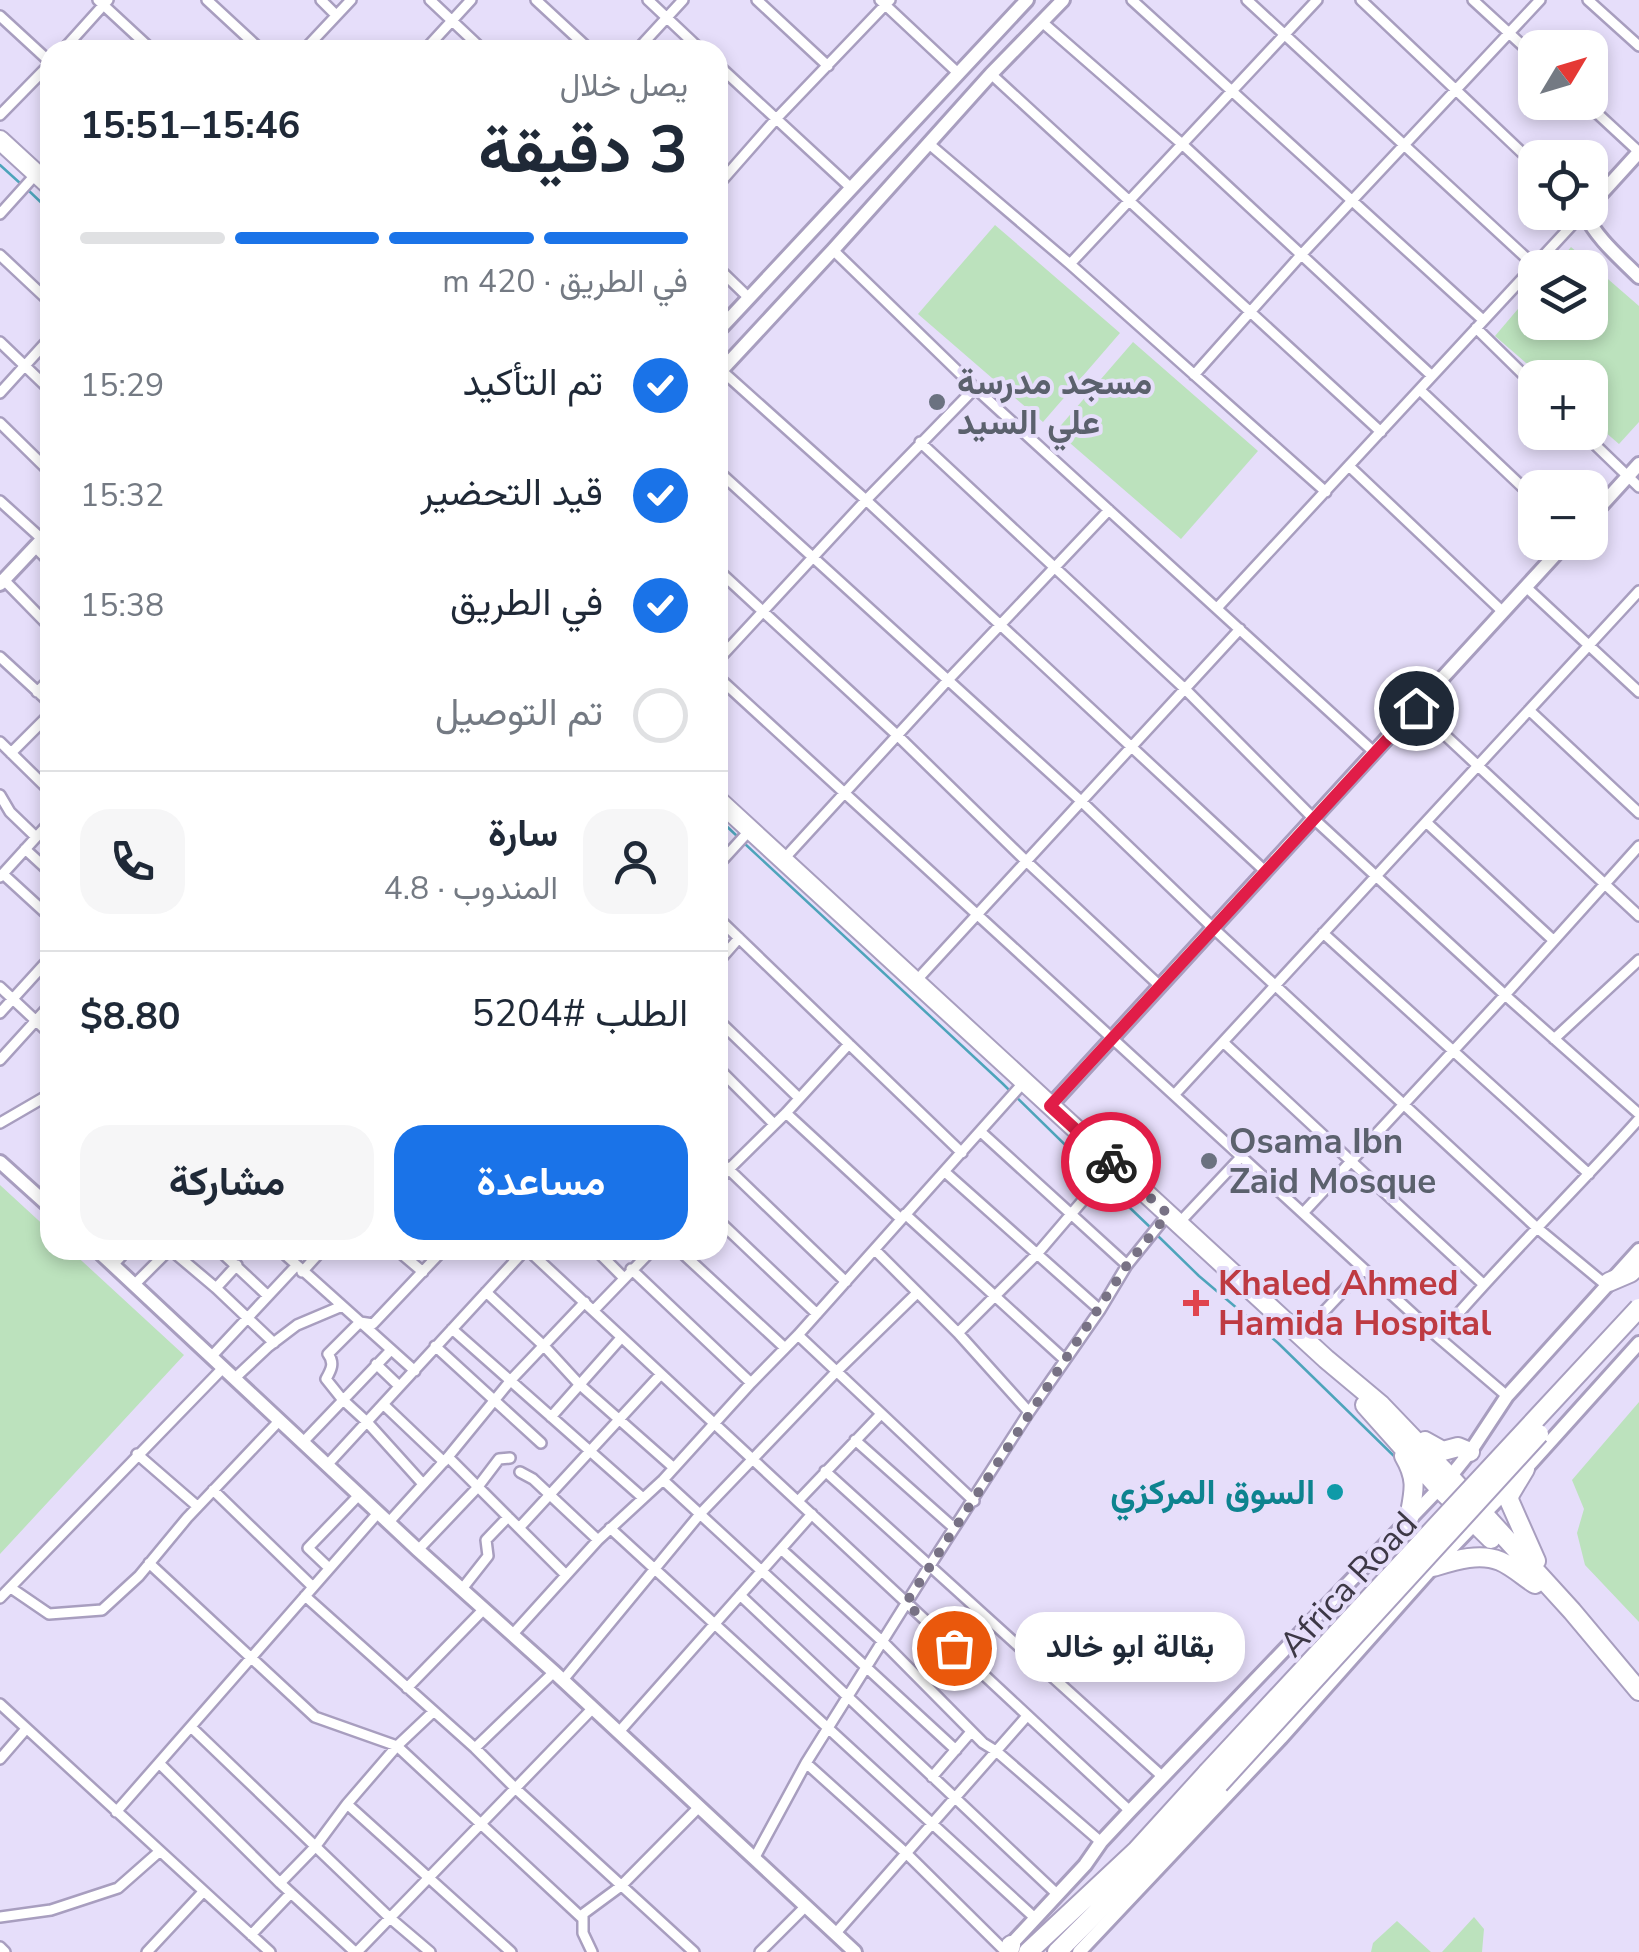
<!DOCTYPE html>
<html lang="ar">
<meta charset="utf-8">
<style>
:root{--surface:#fff;--page:#f6f6f7;--text:#1f2937;--muted:#747a83;--line:#e0e1e3;--accent:#1a73e8}
body{margin:0;font-family:"Nunito Sans",Vazirmatn,sans-serif;background:var(--page);color:var(--text);direction:rtl;height:100vh;display:flex;flex-direction:column;font-size:38px;white-space:nowrap}
*{box-sizing:border-box;margin:0}
p{font-size:32px;color:var(--muted)}
.icon{flex:none;width:55px;height:55px;fill:none;stroke:currentColor;stroke-width:2;stroke-linecap:round;stroke-linejoin:round}
.map{position:relative;flex:1;overflow:hidden;direction:ltr}
.panel{position:absolute;left:40px;top:40px;width:688px;height:1220px;display:flex;flex-direction:column;background:var(--surface);border-radius:30px;box-shadow:0 5px 15px #0003;direction:rtl}
.panel>*{flex:none}
.needle{width:65px;rotate:52deg}
.buttons{position:absolute;left:1518px;top:30px;display:grid;gap:20px}
.buttons a{display:grid;place-items:center;width:90px;height:90px;border-radius:20px;background:var(--surface);box-shadow:0 5px 15px #0003;font-size:50px}
.pin{position:absolute;display:grid;place-items:center;width:85px;height:85px;color:#fff;margin:-42px;border:5px solid #fff;border-radius:50%;box-shadow:0 2px 10px #0007}
.courier{position:absolute;display:grid;place-items:center;width:100px;height:100px;margin:-50px;border:8px solid #e11d48;border-radius:50%;background:#fff;color:#222;box-shadow:0 2px 12px #0007}
.bubble{position:absolute;height:70px;border-radius:30px;background:var(--surface);box-shadow:0 5px 15px #0003;font-size:32px;font-weight:700;line-height:70px;text-align:center;direction:rtl}
.headline em{font-style:normal;font-weight:700}
.headline div{display:flex;flex-direction:column-reverse}
.headline{display:flex;align-items:center;justify-content:space-between;height:170px;padding:0 40px}
h1{font-size:65px;font-weight:700;line-height:75px}
.bar{display:grid;grid-template-columns:repeat(4,1fr);gap:15px 10px;align-content:center;height:120px;padding:0 40px}
.bar i{height:12px;border-radius:8px;background:var(--line)}
.bar .current{background:var(--accent)}
.bar p{grid-column:span 4}
.line{display:flex;align-items:center;gap:25px;padding:0 40px;border-top:2px solid var(--line)}
.line div{flex:1}
.round{display:grid;place-items:center;flex:none;width:105px;height:105px;border-radius:30px;background:var(--page)}
ol{padding:0 40px;list-style:none}
li{display:flex;align-items:center;gap:30px;height:110px}
li p{margin-inline-start:auto}
li .icon{padding:10px;border-radius:50%;background:var(--accent);color:#fff;stroke-width:4}
li:last-child{color:var(--muted)}
li i{width:55px;height:55px;border:5px solid var(--line);border-radius:50%}
.cta{display:flex;gap:20px;margin-top:auto;padding:20px 40px}
.cta a{flex:1;height:115px;border-radius:30px;background:var(--accent);color:#fff;font-size:40px;font-weight:700;line-height:115px;text-align:center}
.cta a+a{background:var(--page);color:var(--text)}
.map>svg:first-child{display:block}
</style>
<div class="map">
<svg width="1639" height="1952" viewBox="0 0 1639 1952">
<rect width="100%" height="100%" fill="#e6defa"/>
<path fill="#bce2bd" d="M995 225 1120 333 1043 422 918 314Z
M1571 247 1639 306V422L1619 444 1590 419V378L1542 377 1495 336 1535 289V322H1590V268L1554 267Z
M1133 342 1258 451 1181 539 1056 431Z
M0 1185 50 1231V1250H70L184 1355 0 1554Z
M1639 1402V1622L1585 1565 1577 1533 1584 1509 1572 1480Z
M1474 1917 1484 1929 1482 1952H1442Z
M1397 1921 1431 1952H1371L1373 1943Z"/>
<g fill="none" stroke-linecap="round" stroke-linejoin="round">
<path stroke="#4ea4bb" stroke-width="2.5" d="M0 165 21 184
M27 189 50 211
M718 818 738 837
M744 843 1002 1083 1098 1177
M1104 1183 1152 1229
M1157 1235 1199 1276 1278 1343 1396 1458"/>
<g stroke="#a89ebf" stroke-width="14">
<path id="street" d="M98 0 152 50
M207 0 261 50
M321 0 336 15
M430 0 483 50
M536 0 590 50
M648 0 701 50
M757 0 828 66
M880 0 959 74
M1132 0 1483 320
M1247 0 1535 266
M1361 0 1535 165
M1473 0 1535 57
M1588 0 1639 46
M0 16 50 62
M1042 22 1182 144 1432 376
M63 50 108 0
M304 50 351 0
M425 50 471 0
M637 50 683 0
M718 65 850 187
M991 74 1381 432
M1585 102 1639 152
M0 115 50 64
M928 143 1070 264 1326 492
M718 185 776 119 890 0
M0 214 37 173
M833 250 975 388 1375 753
M0 255 50 302
M1070 264 1317 0
M718 268 748 297
M1476 328 1535 386
M0 342 50 390
M721 370 866 500 1266 872
M1194 375 1301 255 1540 0
M1420 390 1535 499
M0 393 50 338
M0 423 50 472
M1582 432 1639 487
M920 442 1185 689 1314 819 1505 995 1639 1114
M1349 466 1503 612
M718 471 1081 801 1212 927 1536 1227 1606 1285
M0 501 42 539
M35 547 50 562
M718 570 898 736 1026 861 1161 987
M4 580 50 627
M1526 587 1639 692
M1217 608 1584 212
M0 657 50 703
M718 660 866 500 975 388
M718 677 1438 1337 1507 1396
M37 692 50 679
M1416 708 1639 916
M1529 710 1639 813
M0 742 50 791
M11 753 50 714
M0 795 10 812 36 837
M1426 822 1553 940
M25 849 50 872
M783 860 948 680 1109 510
M718 865 750 830
M3 874 50 917
M0 877 50 822
M718 918 962 1153
M1323 933 1589 1174
M718 962 739 938
M915 982 1240 629
M0 987 50 1034
M0 1013 50 958
M718 1020 799 1098
M1554 1039 1639 960
M1223 1042 1483 1284
M0 1060 50 1005
M718 1068 774 1124
M1175 1094 1639 591
M786 1113 901 1219
M0 1123 50 1094
M981 1132 1127 1265
M718 1159 846 1282
M945 1172 1100 1310
M718 1180 786 1113 849 1044
M1304 1212 1505 995 1639 846
M905 1214 1065 1360
M718 1220 817 1314
M1179 1223 1242 1156
M171 1250 216 1288 274 1343
M219 1250 268 1296
M280 1250 415 1371
M397 1250 423 1272
M528 1250 1130 1811
M596 1250 623 1277
M679 1250 785 1348
M875 1250 958 1333 1029 1412
M113 1265 127 1250
M631 1269 751 1383
M302 1272 322 1250
M134 1285 169 1250
M216 1288 237 1265
M486 1292 545 1347 579 1384 674 1468
M594 1310 652 1250
M452 1329 643 1498
M958 1333 1037 1254 1114 1164
M798 1335 974 1501
M1301 1336 1364 1269
M1438 1337C1502 1261 1573 1193 1639 1119
M435 1346 541 1443
M211 1357 296 1266
M376 1364 399 1386
M235 1378 268 1347 297 1325 342 1306
M383 1404 444 1462
M551 1417 621 1338
M855 1440 954 1528
M304 1441 391 1350
M137 1454 197 1506
M448 1457 566 1575
M328 1464 525 1250
M825 1471 1163 1777
M520 1472 533 1479 598 1540
M663 1480 956 1750
M423 1484 367 1422 342 1399 326 1379C331 1370 335 1363 328 1354L360 1322 373 1324 443 1250
M213 1490 313 1587
M798 1501 881 1414
M389 1522 448 1457 511 1380 585 1302
M519 1528 661 1374
M610 1528 1036 1919
M781 1549 882 1641 983 1743 996 1751 1101 1842
M418 1550 477 1488 499 1459 510 1458
M149 1563 315 1717 397 1746 582 1918
M329 1568 308 1548 359 1495
M11 1588 49 1614 102 1610 139 1576 187 1518 280 1420
M462 1589 488 1556 486 1540 508 1517
M740 1595 1058 1895
M305 1596 475 1748 516 1789 694 1952
M0 1598 223 1368
M512 1635 598 1540 663 1480 751 1383 798 1335 1024 1082
M563 1680 700 1514 837 1371 916 1294
M407 1688 483 1610
M0 1704 270 1952
M191 1727 390 1918 430 1952
M618 1733 812 1514
M475 1748 554 1672
M0 1759 26 1729
M159 1763 280 1883 355 1952
M806 1763 907 1854 1005 1951
M932 1777 971 1732
M347 1804 511 1952
M116 1812 378 1513
M755 1857 806 1763 929 1567 1029 1412 1100 1310 1127 1265 1168 1214
M280 1883 315 1847 347 1804 397 1746 433 1712
M0 1917 51 1910 118 1888 160 1851
M835 1934 1027 1716
M251 1935 291 1893
M0 1947 5 1952
M147 1952 203 1892
M357 1952 592 1709
M592 1952 583 1933V1914L621 1886 698 1808
M760 1952 805 1907"/>
</g>
<g stroke="#a89ebf" stroke-width="18">
<path id="secondary" d="M1590 206 1639 152
M1584 212C1596 238 1619 257 1639 277
M718 331 1027 0
M718 374 833 250 991 74 1063 0
M1590 518 1639 464
M0 584 50 531
M1050 1106 1567 542
M0 1162 50 1207
M97 1250 418 1550 554 1672 855 1952
M1522 1473 1639 1343
M1006 1950 1085 1865 1101 1842 1130 1811 1450 1477 1470 1452 1507 1396 1639 1250
M1079 1952 1281 1738 1433 1567 1509 1488"/>
</g>
<g stroke="#a89ebf" stroke-width="22">
<path id="highway" d="M0 140 50 186
M718 800 1326 1359 1381 1405 1450 1477 1572 1611 1639 1691
M1609 1282 1630 1273 1639 1265
M1365 1405 1439 1488 1491 1539
M1425 1441 1443 1451 1458 1447 1470 1452
M1404 1456C1418 1480 1414 1491 1409 1518
M1525 1469 1510 1494 1509 1500 1536 1561
M1433 1567C1453 1561 1479 1552 1500 1561 1512 1566 1524 1577 1535 1584
M1009 1952 1011 1945
M1028 1952 1137 1850 1207 1773
M1057 1952 1127 1882 1219 1784"/>
</g>
<use href="#street" stroke="#fff" stroke-width="9"/>
<use href="#secondary" stroke="#fff" stroke-width="12"/>
<use href="#highway" stroke="#fff" stroke-width="18"/>
<g stroke="#a89ebf" stroke-width="22" stroke-linecap="butt">
<path id="highway-bridge" d="M1207 1773 1639 1308
M1219 1784 1539 1434"/>
</g>
<use href="#highway-bridge" stroke="#fff" stroke-width="18"/>
</g>
<g fill="none" stroke-linecap="round" stroke-linejoin="round">
<path stroke="#787285" stroke-width="10" stroke-dasharray="0 18" d="M954 1648 906 1603 1127 1265 1168 1214 1111 1162"/>
<path stroke="#e11d48" stroke-width="12" d="M1111 1162 1050 1106 1416 708"/>
</g>
<g fill="#6b7280" stroke="#e6defa" stroke-width="4">
<circle cx="937" cy="402" r="10"/>
<circle cx="1209" cy="1161" r="10"/>
</g>
<path fill="#e0444e" stroke="#e6defa" stroke-width="4" d="M1191 1288h10v10h10v10h-10v10h-10v-10h-10v-10h10z"/>
<circle fill="#0f9aa8" stroke="#e6defa" stroke-width="4" cx="1335" cy="1492" r="10"/>
<g text-anchor="middle" stroke-width="8" stroke-linejoin="round" paint-order="stroke">
<g font-size="35" font-weight="bold" fill="#5b616d" stroke="#e6defa" text-anchor="start">
<text x="957" y="394">مسجد مدرسة<tspan x="957" dy="40">علي السيد</tspan></text>
<text x="1229" y="1153">Osama Ibn<tspan x="1229" dy="40">Zaid Mosque</tspan></text>
</g>
<g font-size="35" font-weight="bold" fill="#be3a42" stroke="#e6defa" text-anchor="start">
<text x="1218" y="1295">Khaled Ahmed<tspan x="1218" dy="40">Hamida Hospital</tspan></text>
</g>
<g font-size="35" font-weight="bold" fill="#0d838f" stroke="#e6defa" text-anchor="end">
<text x="1315" y="1504">السوق المركزي</text>
</g>
<g font-size="35" fill="#3d3846" stroke="#e6defa">
<text transform="translate(1348 1584) rotate(-47)" y="12">Africa Road</text>
</g>
</g>
</svg>
<div class="buttons">
<a><svg class="needle" viewBox="-14 -14 28 28"><path d="M0-13l5 13h-10z" fill="#e53935"/><path d="M0 13l5-13h-10z" fill="#747a83"/></svg></a>
<a><svg class="icon" aria-label="locate" viewBox="0 0 24 24"><circle cx="12" cy="12" r="6"/><path d="M12 2v4M12 18v4M2 12h4M18 12h4"/></svg></a>
<a><svg class="icon" aria-label="layers" viewBox="0 0 24 24"><path d="M12 4l9 5-9 5-9-5zM3 14l9 5 9-5"/></svg></a>
<a>+</a>
<a>−</a>
</div>
<div class="pin" style="left:954px;top:1648px;background:#ea580c"><svg class="icon" aria-label="bag" viewBox="0 0 24 24"><path d="M5 8h14l-1 12H6zM9 8a3 3 0 0 1 6 0"/></svg></div>
<div class="pin" style="left:1416px;top:708px;background:#1f2937"><svg class="icon" aria-label="home" viewBox="0 0 24 24"><path d="M3 11l9-7 9 7M6 9v11h12V9"/></svg></div>
<div class="courier" style="left:1111px;top:1162px"><svg class="icon" aria-label="bike" viewBox="0 0 24 24"><circle cx="6" cy="16" r="4"/><circle cx="18" cy="16" r="4"/><path d="M6 16l4-8h5l3 8M10 8l3 8H6M13 5h3"/></svg></div>
<div class="bubble" style="left:1015px;top:1612px;width:230px">بقالة ابو خالد</div>
<section class="panel">
<div class="headline"><div><h1>3 دقيقة</h1><p>يصل خلال</p></div><em>15:46–15:51</em></div>
<div class="bar"><i class="current"></i><i class="current"></i><i class="current"></i><i></i><p>في الطريق · 420 m</p></div>
<ol>
<li><svg class="icon" aria-label="check" viewBox="0 0 24 24"><path d="M5 12l5 5 9-10"/></svg>تم التأكيد<p>15:29</p></li>
<li><svg class="icon" aria-label="check" viewBox="0 0 24 24"><path d="M5 12l5 5 9-10"/></svg>قيد التحضير<p>15:32</p></li>
<li><svg class="icon" aria-label="check" viewBox="0 0 24 24"><path d="M5 12l5 5 9-10"/></svg>في الطريق<p>15:38</p></li>
<li><i></i>تم التوصيل</li>
</ol>
<div class="line" style="height:180px"><a class="round"><svg class="icon" aria-label="person" viewBox="0 0 24 24"><circle cx="12" cy="8" r="4"/><path d="M4 21q1-7 8-7t8 7"/></svg></a><div><b>سارة</b><p>المندوب · 4.8</p></div><a class="round"><svg class="icon" aria-label="phone" viewBox="0 0 24 24"><path d="M5 4h4l2 5-3 2q2 4 5 5l2-3 5 2v4C11 20 4 13 5 4z"/></svg></a></div>
<div class="line" style="height:130px"><div>الطلب #5204</div><b>$8.80</b></div>
<div class="cta"><a>مساعدة</a><a>مشاركة</a></div>
</section>
</div>
